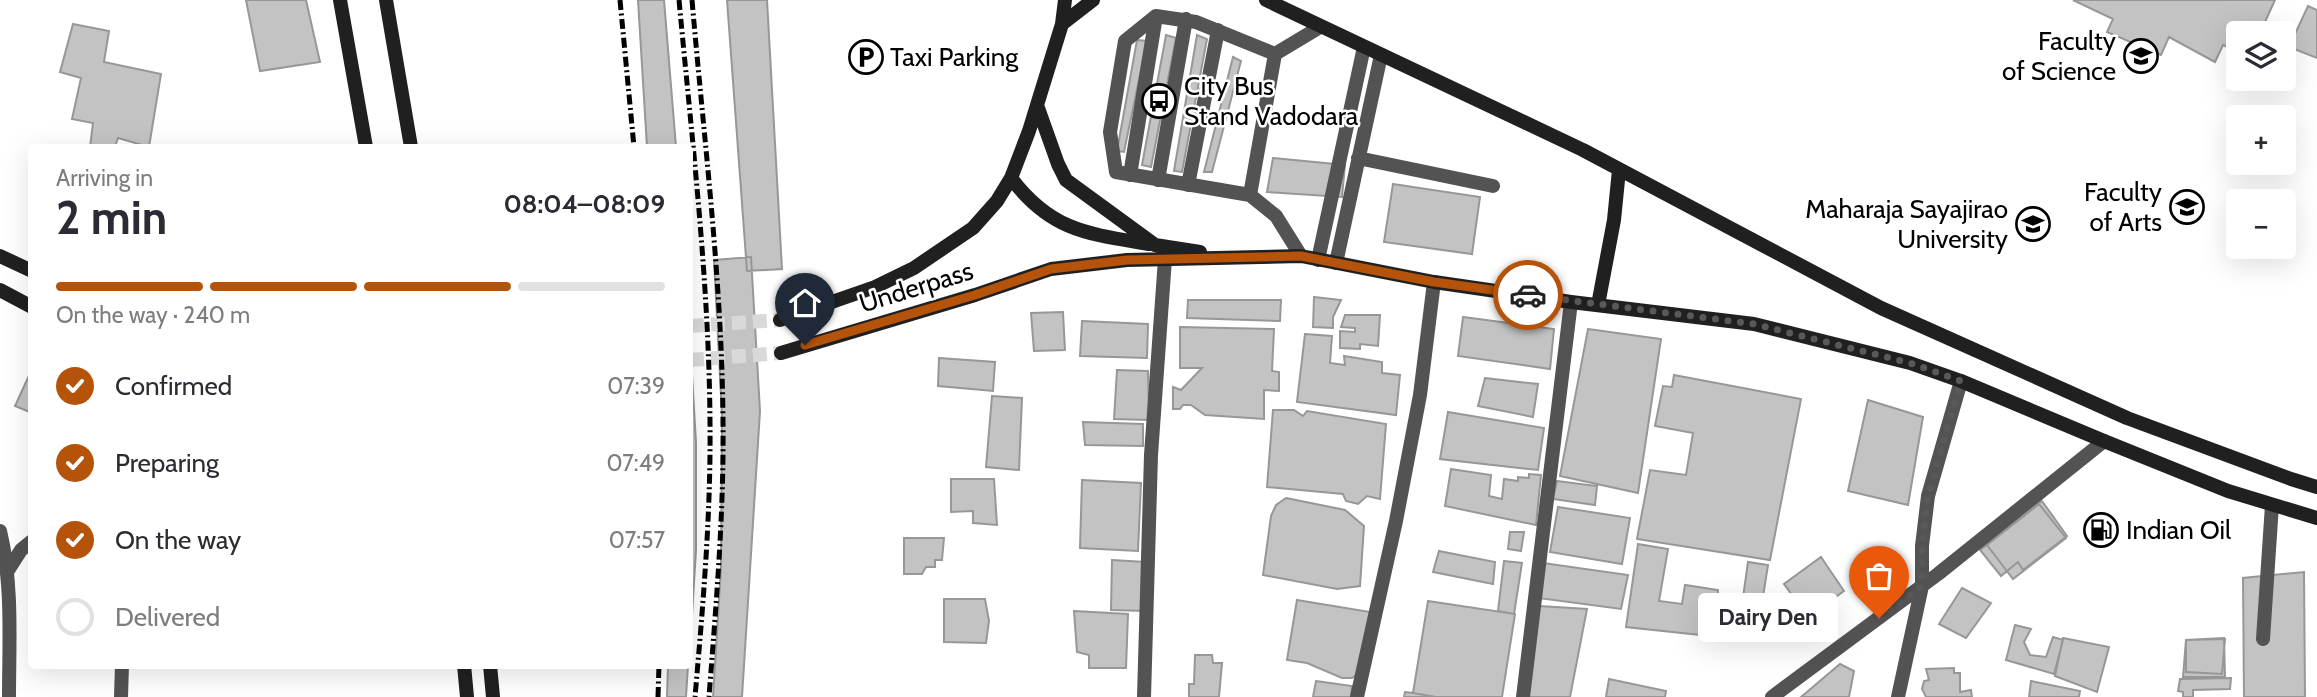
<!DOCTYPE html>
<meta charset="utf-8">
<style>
:root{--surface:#fff;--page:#f7f7f7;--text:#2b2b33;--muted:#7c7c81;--line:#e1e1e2;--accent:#b45309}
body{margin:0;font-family:Cabin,sans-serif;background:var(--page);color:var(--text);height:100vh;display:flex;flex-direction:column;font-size:26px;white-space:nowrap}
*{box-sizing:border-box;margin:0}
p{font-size:23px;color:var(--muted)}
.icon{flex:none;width:38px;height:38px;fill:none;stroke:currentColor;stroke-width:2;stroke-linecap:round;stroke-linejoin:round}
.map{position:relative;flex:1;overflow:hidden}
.details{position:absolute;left:28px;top:144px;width:665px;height:525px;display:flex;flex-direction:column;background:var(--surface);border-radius:7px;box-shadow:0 7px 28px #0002}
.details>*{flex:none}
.fabs{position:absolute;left:2226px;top:21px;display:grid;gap:14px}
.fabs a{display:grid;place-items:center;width:70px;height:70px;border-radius:7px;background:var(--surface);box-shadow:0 7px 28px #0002;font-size:35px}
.pin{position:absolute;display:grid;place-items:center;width:60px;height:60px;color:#fff;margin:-72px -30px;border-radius:50% 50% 50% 0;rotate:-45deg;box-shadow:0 0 7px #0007}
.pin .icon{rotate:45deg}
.courier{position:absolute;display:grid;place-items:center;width:70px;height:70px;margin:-35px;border:5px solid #b45309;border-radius:50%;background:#fff;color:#222;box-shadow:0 2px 9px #0007}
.bubble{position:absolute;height:49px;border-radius:7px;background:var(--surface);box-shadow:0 7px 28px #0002;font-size:23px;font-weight:700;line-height:49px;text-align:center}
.summary em{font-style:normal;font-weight:700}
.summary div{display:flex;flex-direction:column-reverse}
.summary{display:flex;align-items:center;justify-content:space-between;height:119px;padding:0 28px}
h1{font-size:46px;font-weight:700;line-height:52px}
.bar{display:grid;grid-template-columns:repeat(4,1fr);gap:10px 7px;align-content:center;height:84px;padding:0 28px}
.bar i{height:9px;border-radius:5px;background:var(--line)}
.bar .on{background:var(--accent)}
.bar p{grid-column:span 4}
ol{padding:0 28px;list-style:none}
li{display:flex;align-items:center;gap:21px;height:77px}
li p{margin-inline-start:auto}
li .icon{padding:7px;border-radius:50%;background:var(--accent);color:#fff;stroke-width:4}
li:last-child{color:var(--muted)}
li i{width:38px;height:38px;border:4px solid var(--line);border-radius:50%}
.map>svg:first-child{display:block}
</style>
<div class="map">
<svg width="2317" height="697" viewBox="0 0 2317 697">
<rect width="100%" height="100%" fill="#fff"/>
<path fill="#c3c3c3" stroke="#979797" stroke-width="2" d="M246 0H306L320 62 260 71Z
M638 0H664L676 147H647Z
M727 0H767L782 269 747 271Z
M2073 0H2275L2260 33H2238V52L2223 45 2215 62 2169 37 2161 55 2107 32 2113 19Z
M2308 6 2317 10V58L2289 47Z
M73 24 109 31 104 62 161 74 149 147 118 138 115 147H90L93 123 72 119 81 78 60 72Z
M1166 35 1176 38 1151 167 1142 165Z
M1197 35 1207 39 1182 172 1174 171Z
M1137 40 1147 41 1124 152 1117 151Z
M1233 57 1241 61 1212 172H1204Z
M1273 158 1345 165 1342 197 1267 192Z
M1393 184 1480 197 1472 254 1384 242Z
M751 257 760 411 742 697H713L721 568 722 415 714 260Z
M1314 297 1341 300 1333 317V328L1313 327Z
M1188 300H1281L1280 321 1187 318Z
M1063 312 1065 350 1034 351 1031 313Z
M1345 315H1380L1378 346 1360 344V349L1340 348V331L1355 332V328L1341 327Z
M1463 317 1554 329 1550 369 1458 356Z
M1082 321 1148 324 1147 358 1080 356Z
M1180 327 1274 329 1272 371 1279 372V391L1264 390V419L1205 415 1191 405H1183L1180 409H1173V387L1181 390 1202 368H1180Z
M1588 329 1661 339 1638 493 1560 476Z
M1305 334 1332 336 1330 363 1345 365 1344 356 1382 362V373L1400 375 1396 415 1297 402Z
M690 340 696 443V550L690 648Z
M939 358 995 362 993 391 938 386Z
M32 369V413L15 406Z
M1117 370 1148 371 1149 420 1114 419Z
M1674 375 1801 399 1770 560 1637 539 1650 470 1686 475 1693 433 1655 426 1663 386 1672 387Z
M1485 378 1538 384 1533 417 1478 406Z
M992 396 1022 398 1019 470 986 467Z
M1868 400 1923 417 1908 505 1848 491Z
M1273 410H1294L1303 416 1307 411 1386 424 1380 499 1367 496 1358 504 1346 501 1343 494 1267 487Z
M1448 412 1544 428 1538 470 1440 459Z
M1083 422 1143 424V446L1085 445Z
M1451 469 1491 475 1489 496 1502 499 1504 479 1518 481V477L1529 478V474L1541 475 1536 525 1445 506Z
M951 479H994L997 525 973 523V511L951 512Z
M1082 480 1141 483 1138 551 1080 548Z
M1557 481 1597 486 1595 505 1553 499Z
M1286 498 1345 510 1364 526 1360 586 1337 589 1263 575 1271 516 1276 505Z
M2042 501 2067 536 2023 570 2018 562 2001 576 1980 550Z
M2039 504 2066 538 2013 579 1987 545Z
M1558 507 1630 518 1622 564 1550 552Z
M1510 532H1524L1521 551 1508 549Z
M904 538H944L942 560H935V567H926L922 574H904Z
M1638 544 1668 549 1659 601 1682 604 1685 585 1718 590 1717 609 1741 612 1748 562 1768 565 1756 641 1626 627Z
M1439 551 1495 562 1493 584 1433 572Z
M1821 557 1844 591 1808 617 1784 584Z
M1112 560 1145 562 1144 611 1111 610Z
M1504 561 1522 563 1514 614 1498 611Z
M1543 563 1628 575 1621 609 1538 598Z
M2304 572 2305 697H2244L2243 578Z
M1962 588 1991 603 1966 638 1939 624Z
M944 599H985L989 621 986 643 944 642Z
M1297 600 1370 612 1359 673 1352 678H1342L1307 663 1287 660Z
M1428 601 1515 614 1502 697H1436L1413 693Z
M1539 606 1587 609 1570 697H1524Z
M1074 611 1128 614 1126 668H1089V655L1077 652Z
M2015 625 2031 629 2024 642 2030 655 2046 657 2053 637 2063 640 2054 674 2006 660Z
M2063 638 2109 647 2097 692 2055 676Z
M2224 638 2225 677H2183L2186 640Z
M2225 639 2222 674 2186 672V640Z
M1195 655H1212L1213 663H1222L1219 697H1189V684H1194Z
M1840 664 1854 671 1849 697H1801Z
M668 665H688L686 697H667Z
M1954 668V673H1960V692L1971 690 1972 697H1926L1922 689 1924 681 1929 680 1926 669Z
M2231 678 2230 689 2193 690V697H2183V692L2178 691 2180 679Z
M1609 679 1666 691 1665 697H1606Z
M1316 681 1352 686 1351 697H1313Z
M2031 681 2080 691 2079 697H2029Z
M1405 692 1413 693 1436 697H1404Z"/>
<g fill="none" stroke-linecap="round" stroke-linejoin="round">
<path stroke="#d9d9d9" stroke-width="14" stroke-dasharray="14 7" stroke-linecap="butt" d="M690 326 780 320
M690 360 781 353"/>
<path stroke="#535353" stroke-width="14" d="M1358 158 1493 186
M1130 175 1156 16
M1158 180 1186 19
M1188 185 1218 30
M1250 195 1275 54
M1301 256 1276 216 1250 195 1116 172 1110 132 1125 41 1156 16 1196 22 1275 54 1320 27
M1318 260 1364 47
M1336 263 1381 55
M0 531C13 585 9 642 9 697
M7 572 21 550 32 541
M2263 639 2272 505
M121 697 122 665
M1144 697 1151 455 1165 259
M1357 697 1396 521 1420 395 1434 282
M1523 697 1571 302
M1772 697 1938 574 2104 441
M1898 697 1922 586V546L1928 496 1961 381"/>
<path stroke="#202020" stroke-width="14" d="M340 0 366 147
M386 0 411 147
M1266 0 1583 150 1881 308 2127 418 2291 479 2317 487
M1062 24 1065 0
M1037 105 1058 164 1066 180 1155 245 1200 252
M1011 178C1051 231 1088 234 1149 244
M0 256 32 271
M0 290 32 307
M1598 305 1614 220 1619 170
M780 320 875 287 914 268 973 228 997 201 1011 178 1029 131 1062 24 1093 0
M781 353 975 295 1051 269 1127 260 1301 256 1434 282 1571 302 1754 324 1910 363 1961 381 2104 441 2228 491 2317 518
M464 665 467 697
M490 665 493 697"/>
<path stroke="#000" stroke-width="5" stroke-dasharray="10 3.5 2 3.5" stroke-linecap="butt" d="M620 0 634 147
M679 0C692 140 709 281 710 422 711 514 703 605 695 697
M692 0C704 140 722 281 723 422 724 514 716 605 709 697
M658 697 659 665"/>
</g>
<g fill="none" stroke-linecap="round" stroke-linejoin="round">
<path stroke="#595959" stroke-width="7" stroke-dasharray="0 12.6" d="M1528 295 1754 324 1910 363 1961 381 1928 496 1922 546V586L1879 618"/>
<path stroke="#b45309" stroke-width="9" d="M805 345 975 295 1051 269 1127 260 1301 256 1434 282 1528 295"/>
</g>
<defs>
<g id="university-ring" transform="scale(1.75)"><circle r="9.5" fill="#fff" stroke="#000" stroke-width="1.5"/><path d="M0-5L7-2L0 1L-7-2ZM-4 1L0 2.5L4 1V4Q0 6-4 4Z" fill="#000"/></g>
<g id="parking-ring" transform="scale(1.75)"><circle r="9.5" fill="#fff" stroke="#000" stroke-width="1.5"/><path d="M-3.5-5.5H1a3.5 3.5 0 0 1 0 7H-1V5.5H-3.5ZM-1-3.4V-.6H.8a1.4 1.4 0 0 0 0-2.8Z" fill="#000"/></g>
<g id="bus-ring" transform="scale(1.75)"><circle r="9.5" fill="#fff" stroke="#000" stroke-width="1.5"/><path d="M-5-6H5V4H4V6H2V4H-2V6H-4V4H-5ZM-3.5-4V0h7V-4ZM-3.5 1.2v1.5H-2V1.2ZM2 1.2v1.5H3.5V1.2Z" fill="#000"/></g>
<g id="fuel-ring" transform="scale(1.75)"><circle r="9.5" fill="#fff" stroke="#000" stroke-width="1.5"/><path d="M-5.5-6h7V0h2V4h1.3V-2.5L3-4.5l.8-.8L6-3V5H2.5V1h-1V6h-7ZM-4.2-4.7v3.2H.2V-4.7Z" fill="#000"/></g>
</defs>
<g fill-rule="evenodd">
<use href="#university-ring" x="2141" y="56"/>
<use href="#parking-ring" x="866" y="57"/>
<use href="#bus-ring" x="1159" y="101"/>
<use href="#university-ring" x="2187" y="207"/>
<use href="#university-ring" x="2033" y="224"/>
<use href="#fuel-ring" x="2101" y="530"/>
</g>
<g text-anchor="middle" stroke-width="5" stroke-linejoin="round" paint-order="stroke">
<g font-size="26" fill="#000" stroke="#fff" text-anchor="end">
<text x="2116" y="50">Faculty<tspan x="2116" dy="30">of Science</tspan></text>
<text x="890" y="66" text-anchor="start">Taxi Parking</text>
<text x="1184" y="95" text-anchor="start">City Bus<tspan x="1184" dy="30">Stand Vadodara</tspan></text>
<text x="2162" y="201">Faculty<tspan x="2162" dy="30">of Arts</tspan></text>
<text x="2008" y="218">Maharaja Sayajirao<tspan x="2008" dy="30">University</tspan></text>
<text x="2126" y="539" text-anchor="start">Indian Oil</text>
</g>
<g font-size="26" fill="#000" stroke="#fff">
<text transform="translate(916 287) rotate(-17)" y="9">Underpass</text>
</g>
</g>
</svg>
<div class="fabs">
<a><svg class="icon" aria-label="layers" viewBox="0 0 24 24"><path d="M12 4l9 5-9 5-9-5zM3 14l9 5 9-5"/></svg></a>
<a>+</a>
<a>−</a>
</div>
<div class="pin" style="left:1879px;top:618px;background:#ea580c"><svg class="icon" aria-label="bag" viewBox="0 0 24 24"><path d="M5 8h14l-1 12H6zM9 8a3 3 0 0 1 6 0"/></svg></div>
<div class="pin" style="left:805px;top:345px;background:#1f2937"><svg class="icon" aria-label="home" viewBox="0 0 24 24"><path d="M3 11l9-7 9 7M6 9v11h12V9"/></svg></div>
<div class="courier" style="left:1528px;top:295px"><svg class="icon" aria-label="car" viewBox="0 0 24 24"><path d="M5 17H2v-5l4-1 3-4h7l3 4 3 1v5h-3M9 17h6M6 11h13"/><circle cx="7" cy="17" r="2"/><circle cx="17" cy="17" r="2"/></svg></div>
<div class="bubble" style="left:1698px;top:593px;width:140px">Dairy Den</div>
<section class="details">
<div class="summary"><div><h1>2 min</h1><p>Arriving in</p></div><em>08:04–08:09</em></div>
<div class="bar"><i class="on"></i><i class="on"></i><i class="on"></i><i></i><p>On the way · 240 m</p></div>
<ol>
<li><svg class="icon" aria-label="check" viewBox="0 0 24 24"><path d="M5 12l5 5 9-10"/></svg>Confirmed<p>07:39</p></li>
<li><svg class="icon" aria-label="check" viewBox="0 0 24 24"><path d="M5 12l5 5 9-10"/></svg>Preparing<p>07:49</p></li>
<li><svg class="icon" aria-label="check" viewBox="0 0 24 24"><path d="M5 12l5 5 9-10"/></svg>On the way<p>07:57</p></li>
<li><i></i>Delivered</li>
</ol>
</section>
</div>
